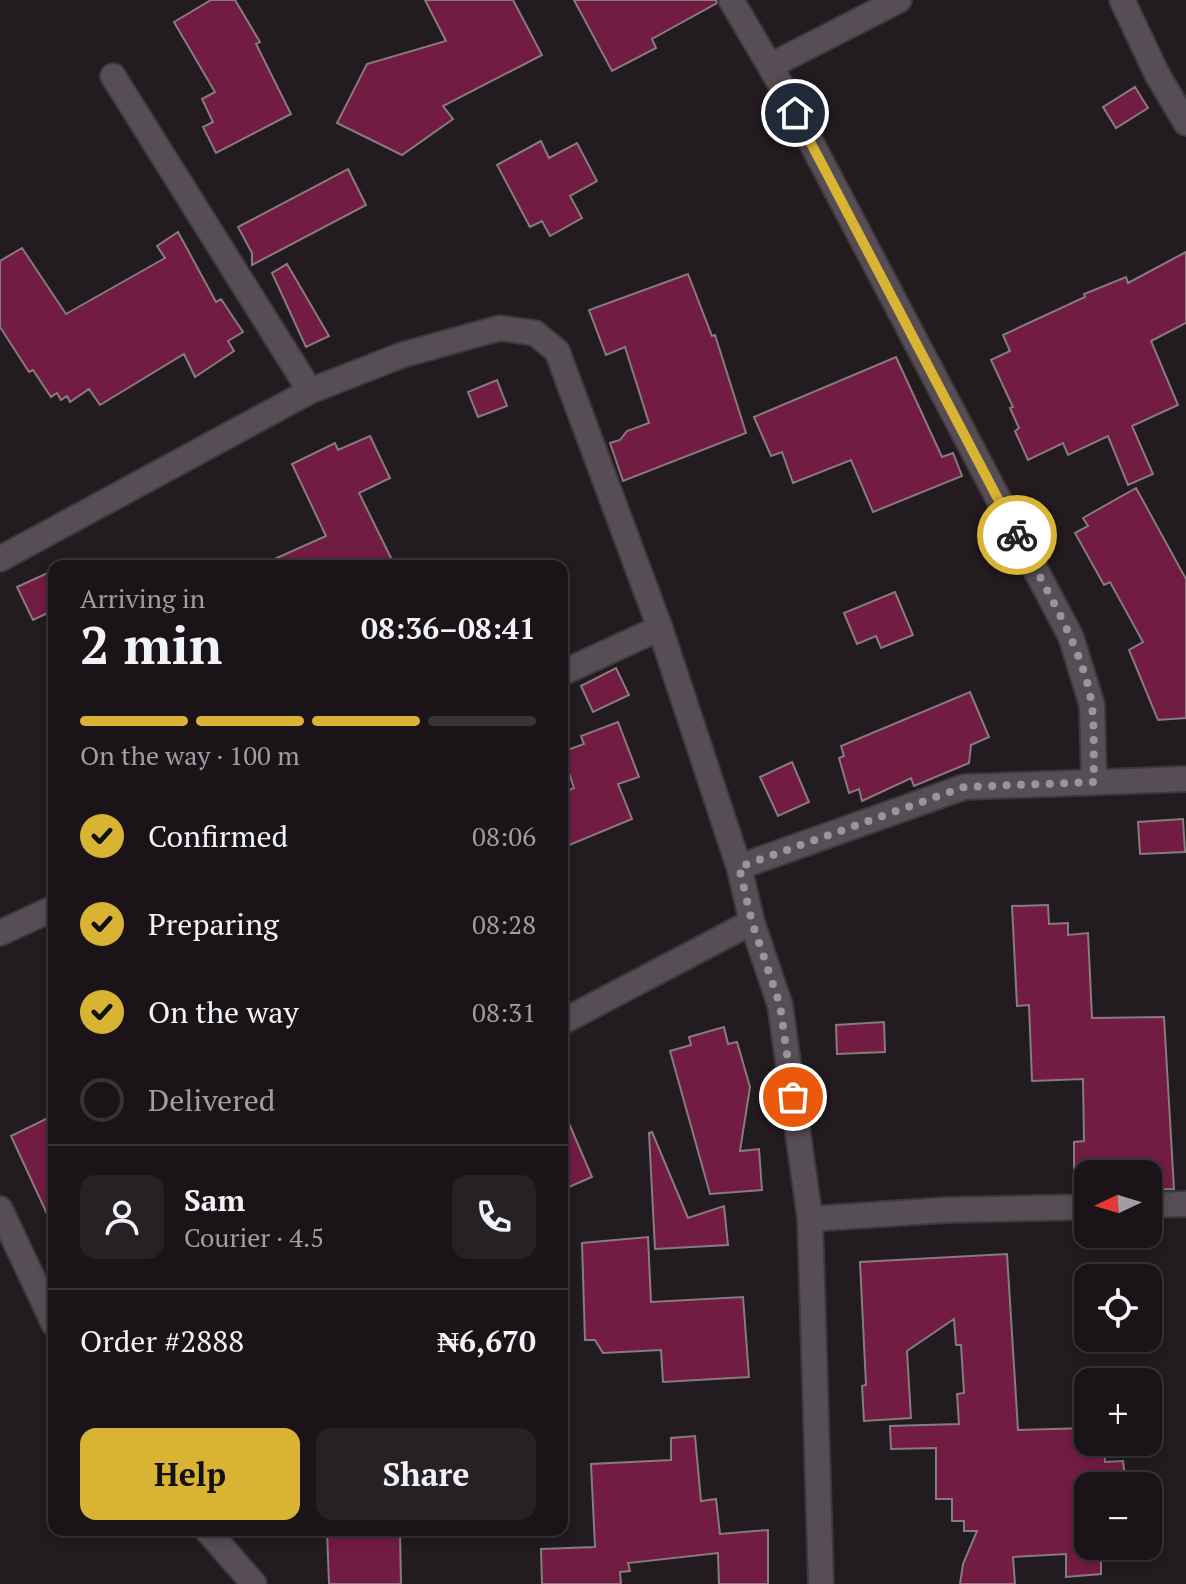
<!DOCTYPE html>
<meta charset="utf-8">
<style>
:root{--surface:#1a1418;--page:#272125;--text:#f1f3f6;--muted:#9f9ea2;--line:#383337;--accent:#d9b334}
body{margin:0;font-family:"PT Serif",serif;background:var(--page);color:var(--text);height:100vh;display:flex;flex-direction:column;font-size:30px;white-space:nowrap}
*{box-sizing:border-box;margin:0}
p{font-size:26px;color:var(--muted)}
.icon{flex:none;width:44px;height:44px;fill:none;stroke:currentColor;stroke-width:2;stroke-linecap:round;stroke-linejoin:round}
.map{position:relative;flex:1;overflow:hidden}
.panel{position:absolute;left:48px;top:560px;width:520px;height:976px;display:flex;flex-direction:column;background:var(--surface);border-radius:16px;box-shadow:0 4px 12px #0003,0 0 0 2px var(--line)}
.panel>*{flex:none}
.needle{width:52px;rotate:266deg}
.tools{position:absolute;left:1074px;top:1160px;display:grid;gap:16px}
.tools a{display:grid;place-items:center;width:88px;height:88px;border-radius:16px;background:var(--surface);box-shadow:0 4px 12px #0003,0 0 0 2px var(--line);font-size:40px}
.pin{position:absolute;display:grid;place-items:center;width:68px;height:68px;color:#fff;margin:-34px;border:4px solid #fff;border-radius:50%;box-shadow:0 2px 8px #0007}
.courier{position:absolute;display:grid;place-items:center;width:80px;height:80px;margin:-40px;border:6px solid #d9b334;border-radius:50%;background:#fff;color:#222;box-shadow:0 2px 10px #0007}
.summary em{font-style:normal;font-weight:600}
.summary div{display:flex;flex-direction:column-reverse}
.summary{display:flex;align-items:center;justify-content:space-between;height:136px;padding:0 32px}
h1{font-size:52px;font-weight:600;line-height:60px}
.bar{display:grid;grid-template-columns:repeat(4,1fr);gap:12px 8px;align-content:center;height:96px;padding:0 32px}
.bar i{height:10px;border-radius:6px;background:var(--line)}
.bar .active{background:var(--accent)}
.bar p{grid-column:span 4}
.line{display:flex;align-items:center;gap:20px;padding:0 32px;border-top:2px solid var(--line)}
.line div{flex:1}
.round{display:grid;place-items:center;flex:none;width:84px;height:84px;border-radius:16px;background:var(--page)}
ol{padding:0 32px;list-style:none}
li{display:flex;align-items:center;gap:24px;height:88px}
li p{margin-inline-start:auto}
li .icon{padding:8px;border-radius:50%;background:var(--accent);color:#111;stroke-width:4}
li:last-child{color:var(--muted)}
li i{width:44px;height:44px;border:4px solid var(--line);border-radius:50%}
.cta{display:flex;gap:16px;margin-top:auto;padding:16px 32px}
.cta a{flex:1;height:92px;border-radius:16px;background:var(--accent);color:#111;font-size:32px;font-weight:600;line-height:92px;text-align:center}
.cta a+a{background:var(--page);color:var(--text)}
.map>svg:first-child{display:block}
</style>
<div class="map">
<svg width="1186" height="1584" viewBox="0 0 1186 1584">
<rect width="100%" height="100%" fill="#221b20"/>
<path fill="#721b43" stroke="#877b7e" stroke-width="2" d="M211 0H235L260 42 256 44 291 114 216 153 203 127 213 122 202 99 215 92 174 22Z
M425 0H513L542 55 443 106 453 119 402 155 337 123 367 64 446 41Z
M574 0H716L717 3 652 39 656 48 612 71Z
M1135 87 1148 108 1116 128 1103 107Z
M541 141 549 158 577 143 597 181 570 196 582 218 550 236 542 221 530 227 497 165Z
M348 169 366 205 252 265V253L238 227Z
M178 232 216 302 221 299 243 332 228 341 234 351 195 377 184 354 100 405 89 389 70 402 67 396 61 400 57 393 51 397 33 370 29 372 0 327V261L22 248 66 314 165 258 157 246Z
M1186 252V323L1151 341 1178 405 1132 426 1153 474 1128 485 1108 436 1068 455 1063 443 1028 460 1015 431 1019 428 1010 408 1013 407 991 360 1010 351 1003 335 1085 297 1084 294 1126 277 1128 283Z
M287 264 329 336 306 347 272 273Z
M688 274 712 336 715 335 746 433 623 481 610 443 620 440 627 431 649 423 625 347 606 355 589 310Z
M896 357 942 457 953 453 962 476 873 512 851 460 793 483 782 452 771 456 754 417Z
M497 380 507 406 478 417 468 392Z
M370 436 390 478 359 493 395 566H259L326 536 292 464 335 443 338 450Z
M1136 488 1186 579V718L1158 720 1129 650 1143 642 1110 582 1104 585 1075 533 1088 526 1083 518Z
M54 570V610L33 620 17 587Z
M895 592 913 635 881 648 876 636 857 644 844 613Z
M616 668 629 695 593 712 581 686Z
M970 692 989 737 971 745 969 763 914 786 911 778 862 801 859 789 849 793 839 758 844 756 841 746Z
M618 722 639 777 618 784 632 819 562 848V793L574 788 562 752 584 744 581 736Z
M792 762 809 802 778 816 760 777Z
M1183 819 1185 852 1140 854 1138 822Z
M1048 905 1049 924 1068 923V935L1088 933 1092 1018 1164 1017 1174 1189 1148 1190V1174H1074V1142L1084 1141 1083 1079 1032 1081 1029 1005 1017 1006 1012 906Z
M884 1022 885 1052 837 1054 836 1025Z
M724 1027 728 1044 737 1042 750 1087 740 1151 759 1149 762 1190 710 1194 670 1051 691 1045 689 1037Z
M562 1107 592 1177 562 1190Z
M54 1115V1229L11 1136Z
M652 1132 688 1218 724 1206 728 1245 655 1249 649 1133Z
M648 1237 651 1302 743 1297 749 1377 663 1382 661 1350 603 1353 595 1340H585L582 1243Z
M1007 1254 1018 1430 1088 1428V1442H1104L1105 1462 1123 1461 1126 1486H1088V1546H1101V1574L1066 1577V1554L1013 1557 1015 1584H960L963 1564 977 1531H964V1521H952V1499H936V1448L891 1449 890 1426 959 1424 957 1394 964 1393 961 1345H956L954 1319 907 1351 911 1418 864 1421 862 1386 866 1385 860 1262Z
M695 1436 701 1501 716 1499 720 1534 768 1530V1584H719L718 1553 628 1563 630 1571 620 1572 621 1584H542L541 1549 595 1547 591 1464 671 1460V1438Z
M327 1530H400L401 1584H329Z"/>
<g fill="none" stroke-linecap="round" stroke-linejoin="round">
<g stroke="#3d383c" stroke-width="28">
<path id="street" d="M731 0 781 85 1071 637 1092 705 1094 782
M1122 0 1157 74 1186 123
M770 66 899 0
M113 76 310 391
M0 559 310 391 402 355 500 328 535 333 557 351 660 628 739 867 752 922 780 1005 810 1219 821 1584
M562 673 660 628
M739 867 964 787 1186 779
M0 933 54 908
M562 1022 752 922
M1148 1205 1186 1204
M0 1209 54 1324
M810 1219 946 1210 1088 1207
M207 1530 254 1584"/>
</g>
<use href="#street" stroke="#564e54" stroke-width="24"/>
</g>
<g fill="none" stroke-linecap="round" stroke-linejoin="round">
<path stroke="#9a9599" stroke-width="8" stroke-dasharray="0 14.4" d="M793 1097 780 1005 752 922 739 867 964 787 1094 782C1093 758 1095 732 1092 707 1086 653 1043 584 1017 535"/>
<path stroke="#d9b334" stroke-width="10" d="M795 113 1017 535"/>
</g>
</svg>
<div class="tools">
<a><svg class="needle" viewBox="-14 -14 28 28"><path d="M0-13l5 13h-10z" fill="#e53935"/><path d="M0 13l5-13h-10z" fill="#9f9ea2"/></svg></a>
<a><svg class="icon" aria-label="locate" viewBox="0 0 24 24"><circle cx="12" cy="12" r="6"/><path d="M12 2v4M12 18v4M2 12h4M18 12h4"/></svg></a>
<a>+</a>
<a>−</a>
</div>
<div class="pin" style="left:793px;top:1097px;background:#ea580c"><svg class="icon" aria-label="bag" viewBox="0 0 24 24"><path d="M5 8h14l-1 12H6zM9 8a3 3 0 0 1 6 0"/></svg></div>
<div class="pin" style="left:795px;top:113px;background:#1f2937"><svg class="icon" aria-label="home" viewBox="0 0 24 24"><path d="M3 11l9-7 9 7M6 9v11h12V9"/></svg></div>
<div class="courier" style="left:1017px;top:535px"><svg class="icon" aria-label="bike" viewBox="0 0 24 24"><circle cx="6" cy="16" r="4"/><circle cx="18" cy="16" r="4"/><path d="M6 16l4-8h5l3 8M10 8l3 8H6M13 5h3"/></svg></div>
<section class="panel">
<div class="summary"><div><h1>2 min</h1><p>Arriving in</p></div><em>08:36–08:41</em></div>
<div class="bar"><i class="active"></i><i class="active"></i><i class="active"></i><i></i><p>On the way · 100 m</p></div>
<ol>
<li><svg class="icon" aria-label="check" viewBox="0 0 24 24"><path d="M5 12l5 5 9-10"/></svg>Confirmed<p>08:06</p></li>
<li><svg class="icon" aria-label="check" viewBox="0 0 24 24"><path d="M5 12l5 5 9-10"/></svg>Preparing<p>08:28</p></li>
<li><svg class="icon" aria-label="check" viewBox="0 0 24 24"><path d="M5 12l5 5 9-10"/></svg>On the way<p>08:31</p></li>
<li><i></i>Delivered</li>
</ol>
<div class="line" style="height:144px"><a class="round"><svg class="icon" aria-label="person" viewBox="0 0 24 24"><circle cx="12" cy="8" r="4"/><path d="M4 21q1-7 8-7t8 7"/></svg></a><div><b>Sam</b><p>Courier · 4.5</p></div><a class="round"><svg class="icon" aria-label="phone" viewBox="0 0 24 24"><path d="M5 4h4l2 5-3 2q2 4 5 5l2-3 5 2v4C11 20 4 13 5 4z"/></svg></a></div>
<div class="line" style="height:104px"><div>Order #2888</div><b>₦6,670</b></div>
<div class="cta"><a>Help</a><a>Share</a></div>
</section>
</div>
